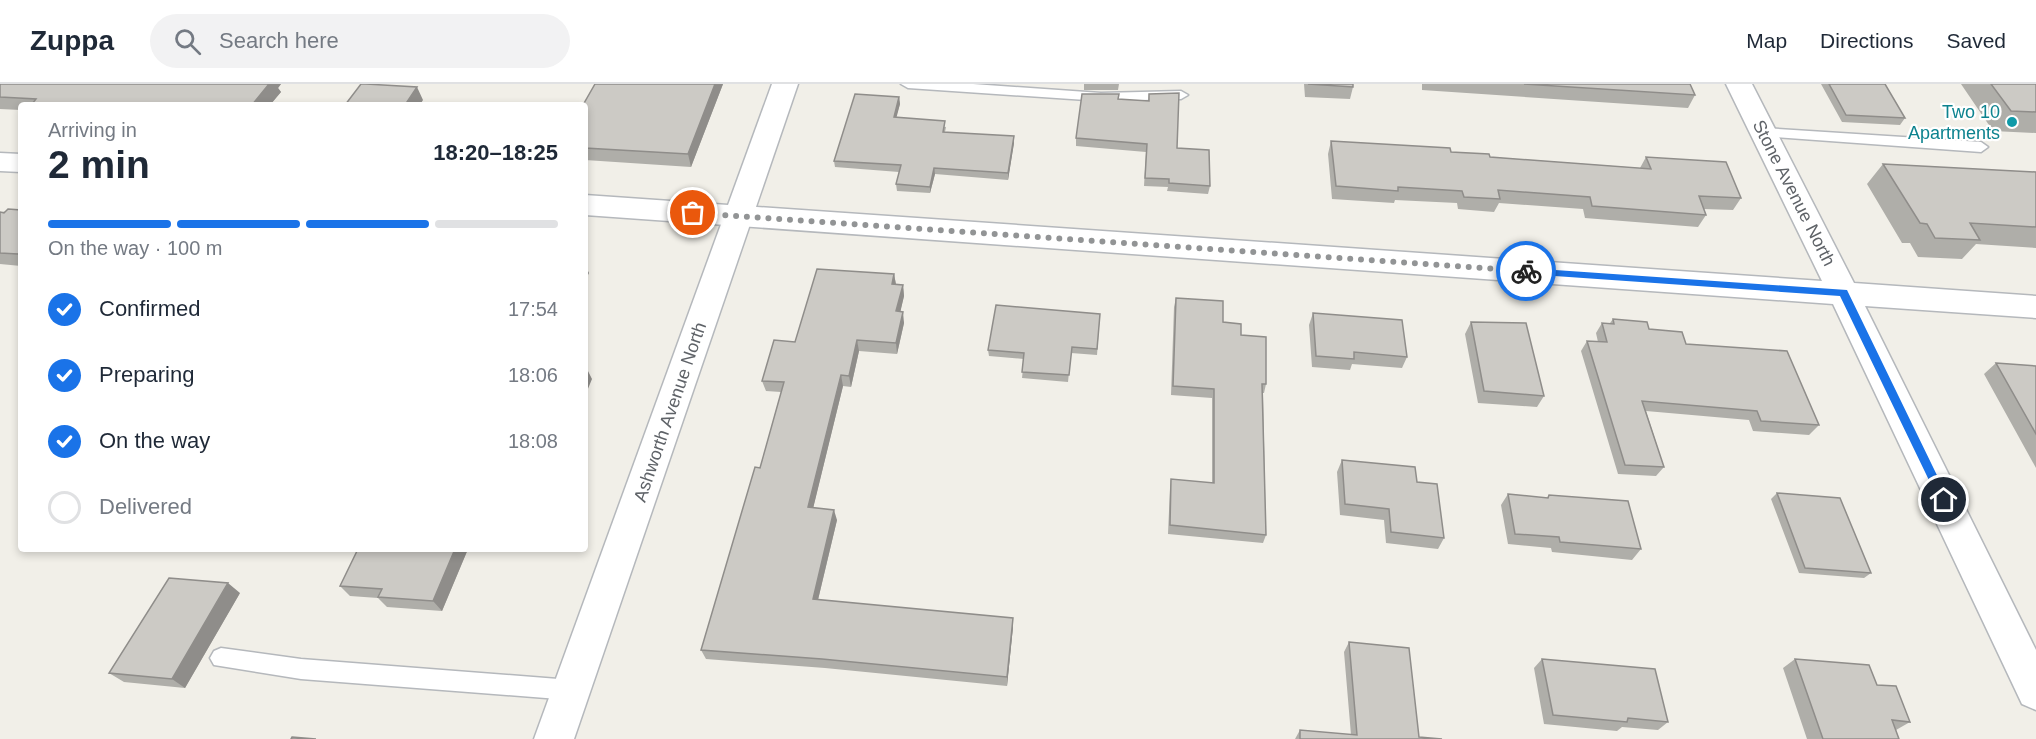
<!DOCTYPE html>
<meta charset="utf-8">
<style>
:root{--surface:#fff;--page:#f2f2f3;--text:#1f2937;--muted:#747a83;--line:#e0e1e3;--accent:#1a73e8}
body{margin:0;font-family:Arial,sans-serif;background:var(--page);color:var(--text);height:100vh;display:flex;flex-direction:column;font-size:22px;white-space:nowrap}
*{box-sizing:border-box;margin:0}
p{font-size:20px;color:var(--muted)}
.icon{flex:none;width:33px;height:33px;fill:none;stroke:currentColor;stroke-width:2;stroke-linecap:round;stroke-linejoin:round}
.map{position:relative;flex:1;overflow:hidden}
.panel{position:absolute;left:18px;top:18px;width:570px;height:450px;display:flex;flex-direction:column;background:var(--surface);border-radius:6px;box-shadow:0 3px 9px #0003}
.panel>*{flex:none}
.pin{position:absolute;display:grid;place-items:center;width:51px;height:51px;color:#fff;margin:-26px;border:3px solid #fff;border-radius:50%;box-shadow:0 2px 6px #0007}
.courier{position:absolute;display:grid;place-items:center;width:60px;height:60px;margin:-30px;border:4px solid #1a73e8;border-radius:50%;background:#fff;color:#222;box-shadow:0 2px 8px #0007}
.summary em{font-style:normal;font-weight:700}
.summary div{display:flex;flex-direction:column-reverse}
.summary{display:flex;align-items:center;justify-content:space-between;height:102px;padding:0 30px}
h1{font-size:39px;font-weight:700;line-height:45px}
.bar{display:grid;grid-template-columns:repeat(4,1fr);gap:9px 6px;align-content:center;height:72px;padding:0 30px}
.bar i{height:8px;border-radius:4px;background:var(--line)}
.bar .on{background:var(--accent)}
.bar p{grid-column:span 4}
ol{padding:0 30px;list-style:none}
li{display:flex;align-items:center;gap:18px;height:66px}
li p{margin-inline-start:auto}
li .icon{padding:6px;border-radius:50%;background:var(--accent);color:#fff;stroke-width:4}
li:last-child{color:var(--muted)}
li i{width:33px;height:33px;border:3px solid var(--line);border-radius:50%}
header{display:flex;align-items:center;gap:36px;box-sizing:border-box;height:84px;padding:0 30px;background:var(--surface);border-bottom:2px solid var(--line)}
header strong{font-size:28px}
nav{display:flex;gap:33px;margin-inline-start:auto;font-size:21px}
.search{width:420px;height:54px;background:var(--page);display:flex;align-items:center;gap:15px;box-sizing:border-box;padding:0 21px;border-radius:33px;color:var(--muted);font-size:22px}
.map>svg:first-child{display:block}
</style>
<header>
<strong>Zuppa</strong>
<div class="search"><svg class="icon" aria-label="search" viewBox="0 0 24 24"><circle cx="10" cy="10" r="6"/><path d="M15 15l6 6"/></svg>Search here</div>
<nav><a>Map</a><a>Directions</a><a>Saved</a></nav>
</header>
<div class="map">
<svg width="2036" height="655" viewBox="0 0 2036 655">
<rect width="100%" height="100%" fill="#f1efe8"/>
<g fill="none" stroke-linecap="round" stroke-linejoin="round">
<g stroke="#b5b8bc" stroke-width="3">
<path id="service" d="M901 0H973L1101 9 1181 7 1188 11 1181 15 1101 17 908 4Z
M1764 44 1981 58 1988 63 1981 68 1759 52 1757 49Z
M221 564 301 575 571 596 579 599 582 606 579 613 571 616 301 595 214 581 210 574 214 567Z"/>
</g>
<g stroke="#b5b8bc" stroke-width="3">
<path id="minor" d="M1726 0H1752L1854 199 2036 212V234L1865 222 2036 566V626L2022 620 1833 220 585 131V111L1822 197Z
M0 69 21 70V88L0 87Z"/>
</g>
<g stroke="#b5b8bc" stroke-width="3">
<path id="tertiary" d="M772 0H798L574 655H534Z"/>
</g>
<use href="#service" fill="#fff" fill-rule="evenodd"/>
<use href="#minor" fill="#fff" fill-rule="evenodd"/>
<use href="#tertiary" fill="#fff" fill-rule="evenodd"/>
</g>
<path fill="#afaea9" d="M0 0H281L278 4 281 8 270 21H21V26L0 25Z
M723 0 691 83 585 76V21Z
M1084 0H1119L1118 6H1084Z
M1304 0H1353V3L1350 15 1305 13Z
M1422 0H1690L1695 11 1688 24 1422 6Z
M1821 0H1885L1905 34 1900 41 1842 38Z
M1961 0H2036V49L1993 47Z
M1149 10 1177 64 1210 102 1208 110 1167 107 1168 103 1144 102 1146 68 1076 62V54L1118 15 1148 17Z
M899 13 900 20 896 33 946 43 945 48 1014 59 1008 96 935 90 930 109 897 107 896 100 899 88 835 83 834 77Z
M1331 57 1451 68 1490 73 1640 84 1646 73 1741 114 1733 126 1704 125 1706 131 1698 143 1585 134 1583 125 1499 119 1494 128 1458 125 1457 119 1395 116 1394 119 1332 115 1328 70Z
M1883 80 2036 88V164L1976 160 1962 175 1918 173 1910 159H1902L1867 100Z
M21 126V182L0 180V128Z
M894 190 896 200 903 201 904 212 900 228 904 239 897 270 859 267 851 303 843 302 813 424 837 436 818 516 1013 543 1007 602 825 584 706 575 701 566 760 384 781 308 766 307 762 297 795 258Z
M1176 214 1223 238 1241 251 1266 300 1264 309H1263L1266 451 1263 459 1168 450 1170 404 1171 395 1212 399V314L1171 311 1174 223Z
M1313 229 1407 273 1402 284 1352 280 1350 286 1312 283 1309 241Z
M1100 230 1097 271 1071 269 1068 298 1022 294 1024 275 989 272 988 266Z
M1613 235 1649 245 1686 260 1819 341 1809 351 1753 347 1749 336 1646 327 1664 383 1656 392 1618 390 1581 267 1587 257 1598 258 1596 249 1602 239H1610Z
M1471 238 1544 312 1537 323 1478 319 1465 250Z
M1996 279 2036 282V384L1984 290Z
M1342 376 1417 398 1444 454 1438 465 1386 459 1384 436 1340 431 1337 388Z
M1777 409 1871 489 1864 494 1799 489 1771 415Z
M1508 410 1547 414 1549 411 1641 465 1632 476 1552 468 1551 464 1508 460 1501 421Z
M468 465 442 527 387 523 378 514 350 512 340 502Z
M240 509 185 604 124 598 109 589Z
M1349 558 1419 653 1442 655H1295L1300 646 1351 651 1344 568Z
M1542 575 1668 638 1658 646 1622 643 1617 647 1544 640 1534 584Z
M1795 575 1877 601 1910 638 1896 646 1899 655H1807L1783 584Z"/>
<path fill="#8f8d8a" d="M269 0H281L278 4 281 8 270 21H252Z
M715 0H723L691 83 688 70Z
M417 3 423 16 420 21H405Z
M899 13 900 20 895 39 894 33Z
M1014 52V59L1008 96V89Z
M934 84 935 90 930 109V103Z
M585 181 589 189 585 197Z
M894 190 896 201 892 200Z
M903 201 904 212 898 238 896 227Z
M903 228 904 239 897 270 896 259Z
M857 256 859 267 851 303 849 292Z
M586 283 592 295 585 312V287Z
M841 291 843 302 811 433 808 423Z
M834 426 837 436 816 524 813 515Z
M455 465H468L442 527 433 517Z
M228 499 240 509 185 604 172 595Z
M1013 534V543L1007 602V593Z"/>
<path fill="#cccac5" stroke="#8f8d8a" stroke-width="1.5" d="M0 0H269L252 21H54L32 20 36 15 0 13Z
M361 0H366L417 3 405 21H345Z
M595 0H715L688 70 585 64V21H583Z
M1308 0H1353V3Z
M1524 0H1690L1695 11Z
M1829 0H1885L1905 34 1846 31Z
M1991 0H2036V28L2011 27Z
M1179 9 1177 64 1209 66 1210 102 1169 99V95L1145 94 1147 60 1076 54 1082 10H1119L1118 15 1149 17V10Z
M855 10 899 13 894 33 945 37 943 48 1014 52 1008 89 934 84 930 103 896 100 901 81 834 77Z
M1331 57 1450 64 1451 68 1489 70 1490 73 1651 85 1646 73 1726 78 1741 114 1699 112 1706 131 1592 122 1590 113 1498 106 1500 115 1464 113 1462 107 1398 103V107L1336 102Z
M1883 80 2036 88V143L1970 139 1980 156 1935 154 1927 140 1920 139Z
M8 125 21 126V167L18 170 0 169V128L4 129Z
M817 185 894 190 892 200 903 201 896 227 903 228 896 259 857 256 849 292 841 291 808 423 834 426 813 515 1013 534 1007 593 822 575 701 566 755 383 760 384 784 298 762 297 774 256 795 258Z
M1176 214 1223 217V238L1241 240V251L1266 253V300H1262L1266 451 1170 441 1171 395 1214 399V305L1173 302Z
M996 221 1100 230 1097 265 1072 263 1069 291 1022 288 1024 269 988 266Z
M1313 229 1402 236 1407 273 1354 268V275L1316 272Z
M1613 235 1647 238 1649 245 1682 248 1686 260 1787 267 1819 341 1761 337 1757 327 1642 317 1664 383 1625 381 1587 257 1607 258 1602 239 1614 240Z
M1471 238 1526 239 1544 312 1484 307Z
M1996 279 2036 282V350Z
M1342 376 1415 383 1417 398 1437 400 1444 454 1391 448 1389 425 1345 420Z
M1777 409 1840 414 1871 489 1805 484Z
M1508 410 1548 414 1549 411 1628 417 1641 465 1560 458 1559 453 1515 450Z
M358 465H455L433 517 378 513 382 505 340 502Z
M169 494 228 499 172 595 109 589Z
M1349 558 1409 564 1419 653 1442 655H1300V646L1357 651Z
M1542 575 1655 585 1668 638 1628 634 1627 638 1553 631Z
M1795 575 1869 581 1877 601 1896 602 1910 638 1892 636 1899 655H1823Z
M292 653 316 655H291Z"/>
<path fill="#1a73e8" d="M1526 184 1847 206 1949 416 1948 419H1940L1840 212 1526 190 1521 187Z"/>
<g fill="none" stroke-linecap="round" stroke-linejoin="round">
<path stroke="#929495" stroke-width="6" stroke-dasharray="0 10.8" d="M693 129 1526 187"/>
</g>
<circle fill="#0f9aa8" stroke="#fff" stroke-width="2" cx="2012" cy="38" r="6"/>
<g text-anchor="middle" stroke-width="4.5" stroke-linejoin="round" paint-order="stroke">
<g font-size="18" fill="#0d838f" stroke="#fff" text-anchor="end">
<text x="2000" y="34">Two 10<tspan x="2000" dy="21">Apartments</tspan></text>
</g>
<g font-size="18" fill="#5f6368" stroke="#fff">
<text transform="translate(1794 109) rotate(63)" y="6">Stone Avenue North</text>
<text transform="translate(670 328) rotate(-71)" y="6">Ashworth Avenue North</text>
</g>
</g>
</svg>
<div class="pin" style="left:693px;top:129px;background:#ea580c"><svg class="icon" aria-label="bag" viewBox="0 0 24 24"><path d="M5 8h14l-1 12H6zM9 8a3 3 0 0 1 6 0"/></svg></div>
<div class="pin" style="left:1944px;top:416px;background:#1f2937"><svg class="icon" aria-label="home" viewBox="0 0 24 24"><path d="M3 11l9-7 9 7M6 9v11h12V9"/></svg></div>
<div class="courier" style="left:1526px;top:187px"><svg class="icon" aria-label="bike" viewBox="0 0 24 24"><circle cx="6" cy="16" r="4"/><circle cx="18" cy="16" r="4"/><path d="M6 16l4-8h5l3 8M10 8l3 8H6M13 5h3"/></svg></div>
<section class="panel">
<div class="summary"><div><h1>2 min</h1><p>Arriving in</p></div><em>18:20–18:25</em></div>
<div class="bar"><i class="on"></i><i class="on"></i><i class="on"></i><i></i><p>On the way · 100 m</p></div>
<ol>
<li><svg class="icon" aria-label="check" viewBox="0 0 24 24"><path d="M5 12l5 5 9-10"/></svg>Confirmed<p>17:54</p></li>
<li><svg class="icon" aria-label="check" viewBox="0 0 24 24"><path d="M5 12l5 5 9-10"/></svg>Preparing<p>18:06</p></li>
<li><svg class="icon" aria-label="check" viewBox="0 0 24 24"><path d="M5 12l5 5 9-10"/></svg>On the way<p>18:08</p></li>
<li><i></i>Delivered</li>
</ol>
</section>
</div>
